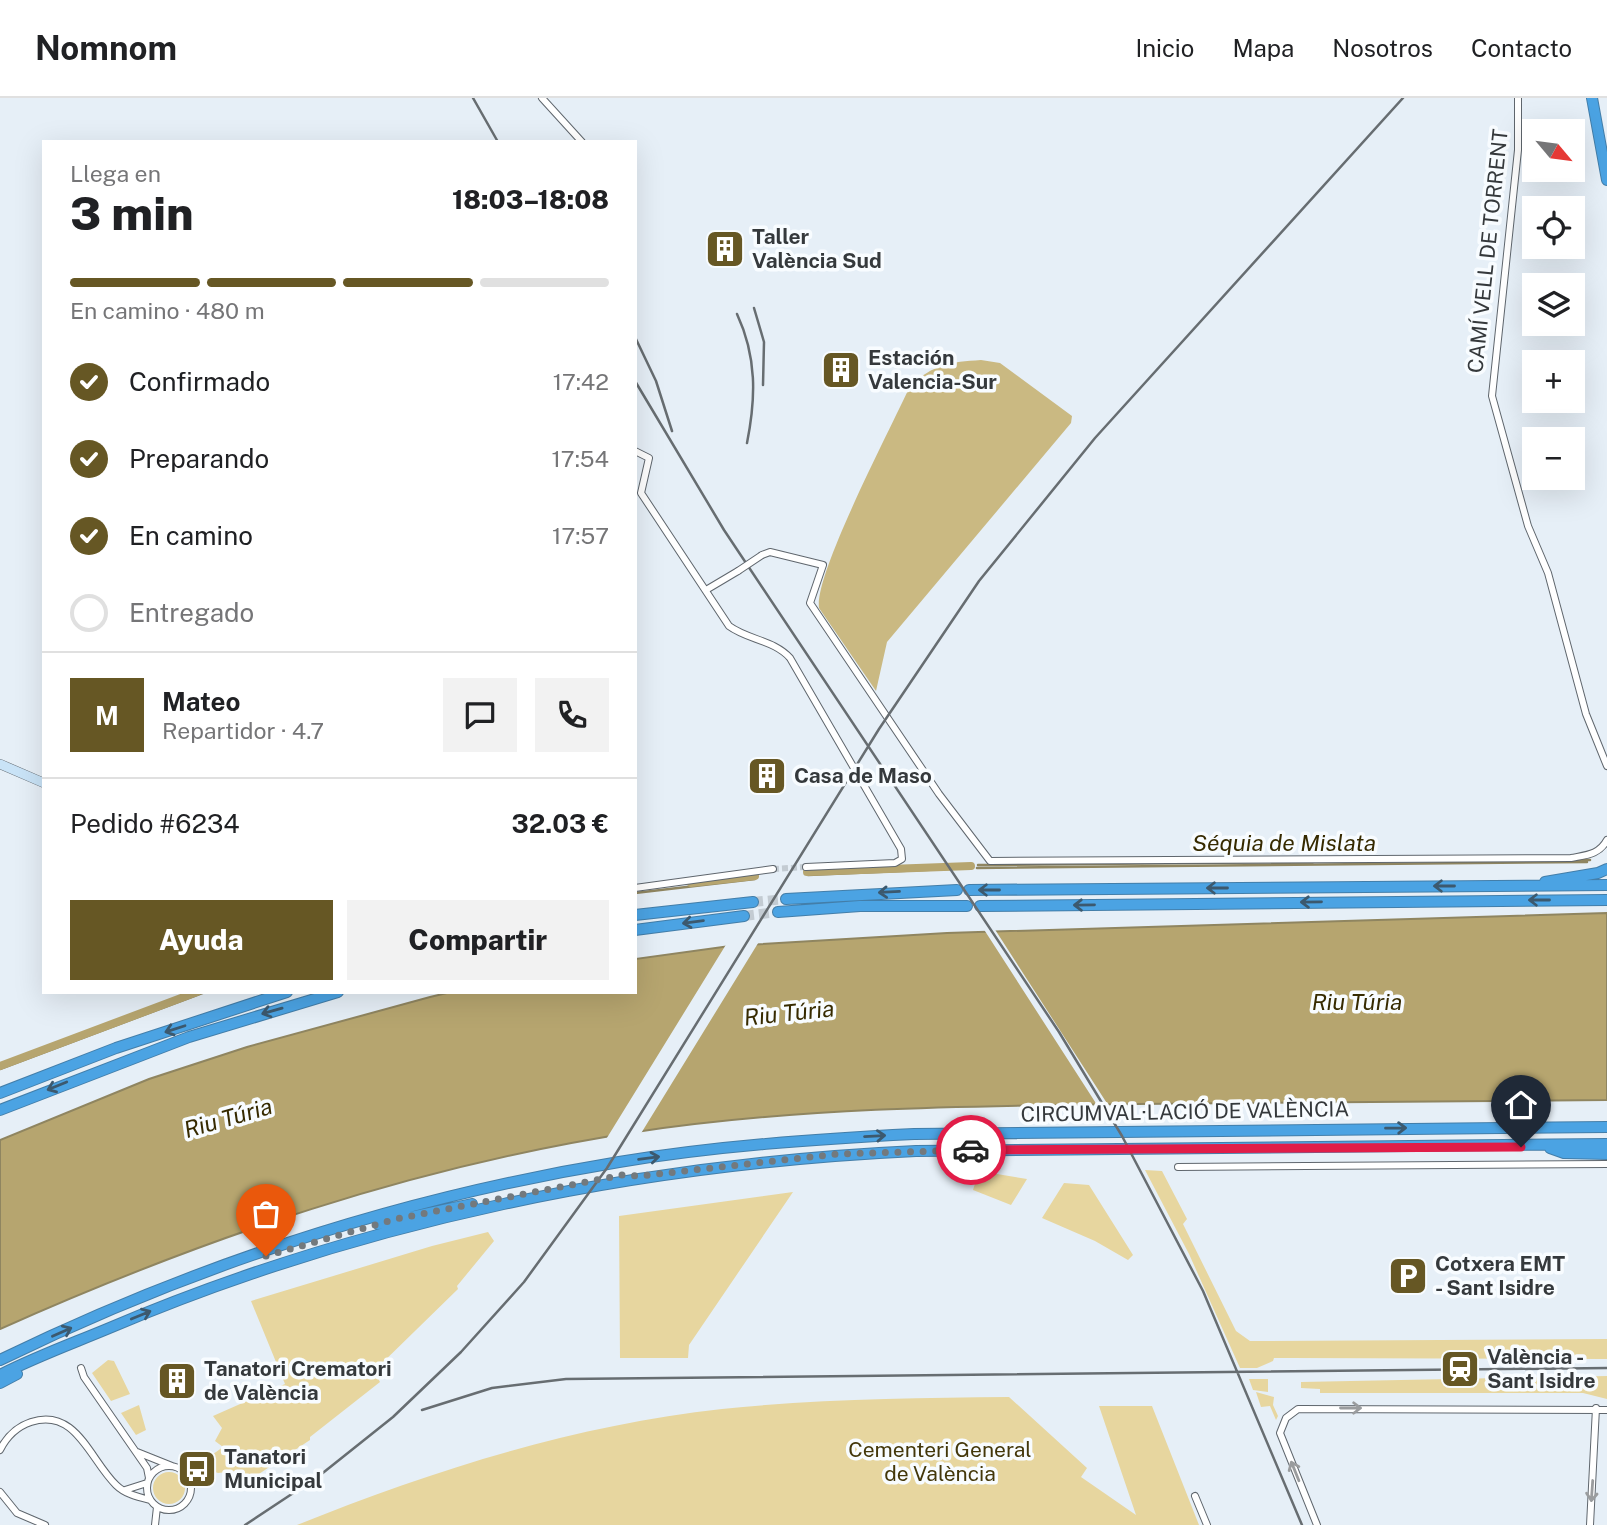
<!DOCTYPE html>
<html lang="es">
<meta charset="utf-8">
<style>
:root{--surface:#fff;--page:#f2f2f2;--text:#202124;--muted:#757577;--line:#e0e0e0;--accent:#665724}
body{margin:0;font-family:"Public Sans",sans-serif;background:var(--page);color:var(--text);height:100vh;display:flex;flex-direction:column;font-size:26px;white-space:nowrap}
*{box-sizing:border-box;margin:0}
p{font-size:23px;color:var(--muted)}
.icon{flex:none;width:38px;height:38px;fill:none;stroke:currentColor;stroke-width:2;stroke-linecap:round;stroke-linejoin:round}
.map{position:relative;flex:1;overflow:hidden}
.sheet{position:absolute;left:42px;top:42px;width:595px;height:854px;display:flex;flex-direction:column;background:var(--surface);border-radius:0px;box-shadow:0 7px 28px #0002}
.sheet>*{flex:none}
.needle{width:46px;rotate:119deg}
.tools{position:absolute;left:1522px;top:21px;display:grid;gap:14px}
.tools a{display:grid;place-items:center;width:63px;height:63px;border-radius:0px;background:var(--surface);box-shadow:0 7px 28px #0002;font-size:35px}
.pin{position:absolute;display:grid;place-items:center;width:60px;height:60px;color:#fff;margin:-72px -30px;border-radius:50% 50% 50% 0;rotate:-45deg;box-shadow:0 0 7px #0007}
.pin .icon{rotate:45deg}
.courier{position:absolute;display:grid;place-items:center;width:70px;height:70px;margin:-35px;border:5px solid #e11d48;border-radius:50%;background:#fff;color:#222;box-shadow:0 2px 9px #0007}
.head em{font-style:normal;font-weight:800}
.head div{display:flex;flex-direction:column-reverse}
.head{display:flex;align-items:center;justify-content:space-between;height:119px;padding:0 28px}
h1{font-size:46px;font-weight:800;line-height:52px}
.bar{display:grid;grid-template-columns:repeat(4,1fr);gap:10px 7px;align-content:center;height:84px;padding:0 28px}
.bar i{height:9px;border-radius:5px;background:var(--line)}
.bar .current{background:var(--accent)}
.bar p{grid-column:span 4}
.line{display:flex;align-items:center;gap:18px;padding:0 28px;border-top:2px solid var(--line)}
.line div{flex:1}
.round{display:grid;place-items:center;flex:none;width:74px;height:74px;border-radius:0px;background:var(--page)}
ol{padding:0 28px;list-style:none}
li{display:flex;align-items:center;gap:21px;height:77px}
li p{margin-inline-start:auto}
li .icon{padding:7px;border-radius:50%;background:var(--accent);color:#fff;stroke-width:4}
li:last-child{color:var(--muted)}
li i{width:38px;height:38px;border:4px solid var(--line);border-radius:50%}
.cta{display:flex;gap:14px;margin-top:auto;padding:14px 28px}
.cta a{flex:1;height:80px;border-radius:0px;background:var(--accent);color:#fff;font-size:28px;font-weight:800;line-height:80px;text-align:center}
.cta a+a{background:var(--page);color:var(--text)}
header{display:flex;align-items:center;gap:42px;box-sizing:border-box;height:98px;padding:0 35px;background:var(--surface);border-bottom:2px solid var(--line)}
header strong{font-size:33px}
nav{display:flex;gap:38px;margin-inline-start:auto;font-size:24px}
.map>svg:first-child{display:block}
</style>
<header>
<strong>Nomnom</strong>
<nav><a>Inicio</a><a>Mapa</a><a>Nosotros</a><a>Contacto</a></nav>
</header>
<div class="map">
<svg width="1607" height="1427" viewBox="0 0 1607 1427">
<rect width="100%" height="100%" fill="#e6eff7"/>
<path fill="#e7d69f" d="M1145 1072 1162 1073 1187 1121 1183 1126 1236 1233 1250 1243 1607 1241V1261L1290 1260H1274L1273 1263 1257 1270H1240L1189 1156Z
M979 1073 1027 1081 1011 1107 973 1092Z
M1064 1085 1089 1087 1133 1157 1128 1162 1095 1143 1042 1120Z
M793 1094 689 1247 688 1260H620L619 1118Z
M488 1134 494 1143 457 1188 458 1191 374 1273 380 1284 310 1339V1342L238 1390 235 1373 218 1375 204 1370 209 1359 223 1349 215 1343 222 1330 213 1318 285 1286 251 1203 432 1148Z
M108 1262 114 1263 130 1296 111 1303 92 1275Z
M1607 1278V1301L1583 1295H1320V1291L1301 1290V1284Z
M1249 1281H1268V1294L1253 1292Z
M1256 1294 1274 1299 1273 1307 1278 1318 1276 1322 1270 1308 1261 1309Z
M1009 1299 1087 1370 1081 1379 1136 1417 1099 1308H1152L1199 1427H297C433 1372 576 1327 722 1311 818 1301 913 1300 1009 1299Z
M139 1307 146 1332 136 1337 121 1315Z
M153 1390a16 16 0 1 1 32 0a16 16 0 1 1-32 0Z"/>
<path fill="#cab982" d="M981 262 1000 265 1072 318 1071 325 887 544 876 593 819 510C814 476 892 328 910 288 934 266 950 264 981 262Z"/>
<path fill="#b6a56f" stroke="#8f8560" stroke-width="2" d="M1607 815V1002C1450 1003 1294 1005 1137 1006 969 1008 802 1009 636 1034 414 1068 204 1140 0 1231V1042L149 981 247 949 430 899 451 894H635V861L730 848 947 835Z"/>
<path fill="#e6eff7" d="M983 830H994L1110 1010H1099Z
M760 842 640 1037 605 1043 727 845Z"/>
<g fill="none" stroke-linecap="round" stroke-linejoin="round">
<path stroke="#8f8560" stroke-width="2.5" d="M1575 762H1590
M978 767 1313 764
M977 770 1587 764
M808 777 971 770
M635 795 755 781
M0 971 205 894"/>
<path stroke="#b6a56f" stroke-width="8" d="M807 774 971 768
M691 785 755 778
M0 968 197 894"/>
<path stroke="#c3cbd2" stroke-width="6" stroke-dasharray="6 3" stroke-linecap="butt" d="M773 771 806 769"/>
<path stroke="#c3cbd2" stroke-width="10" stroke-dasharray="10 5" stroke-linecap="butt" d="M753 804 786 801
M744 818 778 814"/>
<g stroke="#5f666d" stroke-width="8">
<path id="street" d="M542 0 582 44
M1518 0V52L1492 298 1528 428 1548 475 1586 616 1607 668
M635 353 649 360 641 395 729 528C748 542 774 542 790 560L901 751 902 761 895 765 806 769
M762 457 770 454 823 467 810 505 939 696 990 763 1571 760C1586 757 1599 757 1607 742
M706 492 738 473
M635 790 773 771
M1178 1069 1607 1066
M81 1270 84 1279 147 1370 149 1380
M0 1352C7 1338 16 1329 31 1324 76 1309 90 1362 116 1387 125 1396 138 1399 150 1402
M137 1354 172 1368
M147 1390a22 22 0 1 1 44 0a22 22 0 1 1-44 0Z
M125 1392 147 1385
M0 1394 17 1415 45 1427
M1195 1398 1207 1427
M155 1427 157 1409
M1317 1427 1280 1335 1286 1320 1298 1311 1607 1312
M1590 1427 1596 1310"/>
</g>
<g stroke="#5f666d" stroke-width="10">
<path id="secondary" d="M0 666 44 685"/>
</g>
<g stroke="#437ea9" stroke-width="12">
<path id="highway" d="M1592 0 1607 82
M1545 784 1598 775 1607 771
M969 792 1607 787
M786 801 957 792
M980 808 1607 802
M778 814 860 808H967
M635 817 753 804
M635 832 744 818
M0 995 116 950 287 894
M0 1012 189 939 338 894
M1550 1050 1564 1055 1607 1056
M378 1126 472 1106
M0 1262C195 1167 405 1099 619 1064 716 1048 816 1041 914 1036L1607 1029
M0 1277C35 1259 71 1246 107 1231 363 1122 639 1066 916 1053L1607 1046
M0 1285 17 1276"/>
</g>
<use href="#street" stroke="#fff" stroke-width="6"/>
<use href="#secondary" stroke="#c9e3f7" stroke-width="9"/>
<use href="#highway" stroke="#4ba3e3" stroke-width="10"/>
<path stroke="#676d71" stroke-width="2.5" d="M473 0 498 44
M754 210 764 244 763 287
M737 216C757 259 756 300 747 345
M635 239 656 283 672 333
M635 283 724 432 1059 934 1122 1038 1203 1193 1302 1427
M422 1312 492 1290 566 1281 1607 1270
M245 1427 319 1378 393 1319 461 1254 524 1184 607 1070 879 631 979 483 1095 340 1403 0"/>
<g stroke="#5f666d" stroke-width="8" stroke-linecap="butt">
<path id="street-bridge" d="M738 473 762 457"/>
</g>
<use href="#street-bridge" stroke="#fff" stroke-width="6"/>
</g>
<defs><path id="oneway-shaft" d="M-6 0H5M1.5-3L5.5 0L1.5 3" fill="none" stroke-width="1.6" stroke-linecap="round" stroke-linejoin="round" transform="scale(1.75)"/></defs>
<g stroke="#3c596e">
<use href="#oneway-shaft" transform="translate(1444 788) rotate(180)"/>
<use href="#oneway-shaft" transform="translate(1217 790) rotate(180)"/>
<use href="#oneway-shaft" transform="translate(989 792) rotate(180)"/>
<use href="#oneway-shaft" transform="translate(889 794) rotate(177)"/>
<use href="#oneway-shaft" transform="translate(1539 802) rotate(180)"/>
<use href="#oneway-shaft" transform="translate(1311 804) rotate(179)"/>
<use href="#oneway-shaft" transform="translate(1084 807) rotate(179)"/>
<use href="#oneway-shaft" transform="translate(693 824) rotate(173)"/>
<use href="#oneway-shaft" transform="translate(272 913) rotate(164)"/>
<use href="#oneway-shaft" transform="translate(175 931) rotate(162)"/>
<use href="#oneway-shaft" transform="translate(57 988) rotate(158)"/>
<use href="#oneway-shaft" transform="translate(1396 1030) rotate(-1)"/>
<use href="#oneway-shaft" transform="translate(875 1038) rotate(-3)"/>
<use href="#oneway-shaft" transform="translate(649 1060) rotate(-7)"/>
<use href="#oneway-shaft" transform="translate(141 1217) rotate(-22)"/>
<use href="#oneway-shaft" transform="translate(62 1234) rotate(-24)"/>
</g>
<g stroke="#9a9c9e">
<use href="#oneway-shaft" transform="translate(1351 1310)"/>
<use href="#oneway-shaft" transform="translate(1295 1373) rotate(-112)"/>
<use href="#oneway-shaft" transform="translate(1592 1393) rotate(94)"/>
</g>
<g fill="none" stroke-linecap="round" stroke-linejoin="round">
<path stroke="#73797d" stroke-width="7" stroke-dasharray="0 12.6" d="M266 1158 396 1121 622 1077 640 1078 837 1056 971 1052"/>
<path stroke="#e11d48" stroke-width="9" d="M971 1052 1521 1049"/>
</g>
<defs>
<g id="building-square" transform="scale(2.0125)"><rect x="-9" y="-9" width="18" height="18" rx="4" fill="#665724" stroke="#f8fcff"/><path d="M-4-6H4V6H1V3H-1V6H-4ZM-2.5-4.3h1.7v1.8h-1.7ZM.8-4.3h1.7v1.8H.8ZM-2.5-1h1.7V.8h-1.7ZM.8-1h1.7V.8H.8Z" fill="#fff"/></g>
<g id="parking-square" transform="scale(2.0125)"><rect x="-9" y="-9" width="18" height="18" rx="4" fill="#665724" stroke="#f8fcff"/><path d="M-3.5-5.5H1a3.5 3.5 0 0 1 0 7H-1V5.5H-3.5ZM-1-3.4V-.6H.8a1.4 1.4 0 0 0 0-2.8Z" fill="#fff"/></g>
<g id="station-square" transform="scale(2.0125)"><rect x="-9" y="-9" width="18" height="18" rx="4" fill="#665724" stroke="#f8fcff"/><path d="M-3-6H3Q5-6 5-4V2Q5 4 3 4L4.5 6H3L1.5 4h-3L-3 6H-4.5L-3 4Q-5 4-5 2V-4Q-5-6-3-6ZM-3.5-4v3h7v-3ZM-3.5 1v1.5H-2V1ZM2 1v1.5H3.5V1Z" fill="#fff"/></g>
<g id="bus-square" transform="scale(2.0125)"><rect x="-9" y="-9" width="18" height="18" rx="4" fill="#665724" stroke="#f8fcff"/><path d="M-5-6H5V4H4V6H2V4H-2V6H-4V4H-5ZM-3.5-4V0h7V-4ZM-3.5 1.2v1.5H-2V1.2ZM2 1.2v1.5H3.5V1.2Z" fill="#fff"/></g>
</defs>
<g fill-rule="evenodd">
<use href="#building-square" x="725" y="151"/>
<use href="#building-square" x="841" y="272"/>
<use href="#building-square" x="767" y="678"/>
<use href="#parking-square" x="1408" y="1178"/>
<use href="#station-square" x="1460" y="1271"/>
<use href="#building-square" x="177" y="1283"/>
<use href="#bus-square" x="197" y="1371"/>
</g>
<g text-anchor="middle" stroke-width="7" stroke-linejoin="round" paint-order="stroke">
<g font-size="21" font-weight="bold" fill="#35393c" stroke="#f8fcff" text-anchor="start">
<text x="752" y="146">Taller<tspan x="752" dy="24">València Sud</tspan></text>
<text x="868" y="267">Estación<tspan x="868" dy="24">Valencia-Sur</tspan></text>
<text x="794" y="685">Casa de Maso</text>
<text x="1435" y="1173">Cotxera EMT<tspan x="1435" dy="24">- Sant Isidre</tspan></text>
<text x="1487" y="1266">València -<tspan x="1487" dy="24">Sant Isidre</tspan></text>
<text x="204" y="1278">Tanatori Crematori<tspan x="204" dy="24">de València</tspan></text>
<text x="224" y="1366">Tanatori<tspan x="224" dy="24">Municipal</tspan></text>
</g>
<g font-size="21" fill="#35393c" stroke="#f8fcff">
<text transform="translate(1488 153) rotate(-84)" y="7">CAMÍ VELL DE TORRENT</text>
<text transform="translate(1185 1014) rotate(-1)" y="7">CIRCUMVAL·LACIÓ DE VALÈNCIA</text>
</g>
<g font-size="21" fill="#43370a" stroke="#f8fcff">
<text x="940" y="1359">Cementeri General<tspan x="940" dy="24">de València</tspan></text>
</g>
<g font-size="23" font-style="italic" fill="#362a00" stroke="#f8fcff">
<text x="1284" y="753">Séquia de Mislata</text>
<text x="1357" y="912">Riu Túria</text>
<text transform="translate(789 915) rotate(-6)" y="8">Riu Túria</text>
<text transform="translate(228 1020) rotate(-16)" y="8">Riu Túria</text>
</g>
</g>
</svg>
<div class="tools">
<a><svg class="needle" viewBox="-14 -14 28 28"><path d="M0-13l5 13h-10z" fill="#e53935"/><path d="M0 13l5-13h-10z" fill="#757577"/></svg></a>
<a><svg class="icon" aria-label="locate" viewBox="0 0 24 24"><circle cx="12" cy="12" r="6"/><path d="M12 2v4M12 18v4M2 12h4M18 12h4"/></svg></a>
<a><svg class="icon" aria-label="layers" viewBox="0 0 24 24"><path d="M12 4l9 5-9 5-9-5zM3 14l9 5 9-5"/></svg></a>
<a>+</a>
<a>−</a>
</div>
<div class="pin" style="left:266px;top:1158px;background:#ea580c"><svg class="icon" aria-label="bag" viewBox="0 0 24 24"><path d="M5 8h14l-1 12H6zM9 8a3 3 0 0 1 6 0"/></svg></div>
<div class="pin" style="left:1521px;top:1049px;background:#1f2937"><svg class="icon" aria-label="home" viewBox="0 0 24 24"><path d="M3 11l9-7 9 7M6 9v11h12V9"/></svg></div>
<div class="courier" style="left:971px;top:1052px"><svg class="icon" aria-label="car" viewBox="0 0 24 24"><path d="M5 17H2v-5l4-1 3-4h7l3 4 3 1v5h-3M9 17h6M6 11h13"/><circle cx="7" cy="17" r="2"/><circle cx="17" cy="17" r="2"/></svg></div>
<section class="sheet">
<div class="head"><div><h1>3 min</h1><p>Llega en</p></div><em>18:03–18:08</em></div>
<div class="bar"><i class="current"></i><i class="current"></i><i class="current"></i><i></i><p>En camino · 480 m</p></div>
<ol>
<li><svg class="icon" aria-label="check" viewBox="0 0 24 24"><path d="M5 12l5 5 9-10"/></svg>Confirmado<p>17:42</p></li>
<li><svg class="icon" aria-label="check" viewBox="0 0 24 24"><path d="M5 12l5 5 9-10"/></svg>Preparando<p>17:54</p></li>
<li><svg class="icon" aria-label="check" viewBox="0 0 24 24"><path d="M5 12l5 5 9-10"/></svg>En camino<p>17:57</p></li>
<li><i></i>Entregado</li>
</ol>
<div class="line" style="height:126px"><b class="round" style="background:var(--accent);color:#fff">M</b><div><b>Mateo</b><p>Repartidor · 4.7</p></div><a class="round"><svg class="icon" aria-label="chat" viewBox="0 0 24 24"><path d="M4 5h16v11H9l-5 4z"/></svg></a><a class="round"><svg class="icon" aria-label="phone" viewBox="0 0 24 24"><path d="M5 4h4l2 5-3 2q2 4 5 5l2-3 5 2v4C11 20 4 13 5 4z"/></svg></a></div>
<div class="line" style="height:91px"><div>Pedido #6234</div><b>32.03 €</b></div>
<div class="cta"><a>Ayuda</a><a>Compartir</a></div>
</section>
</div>
